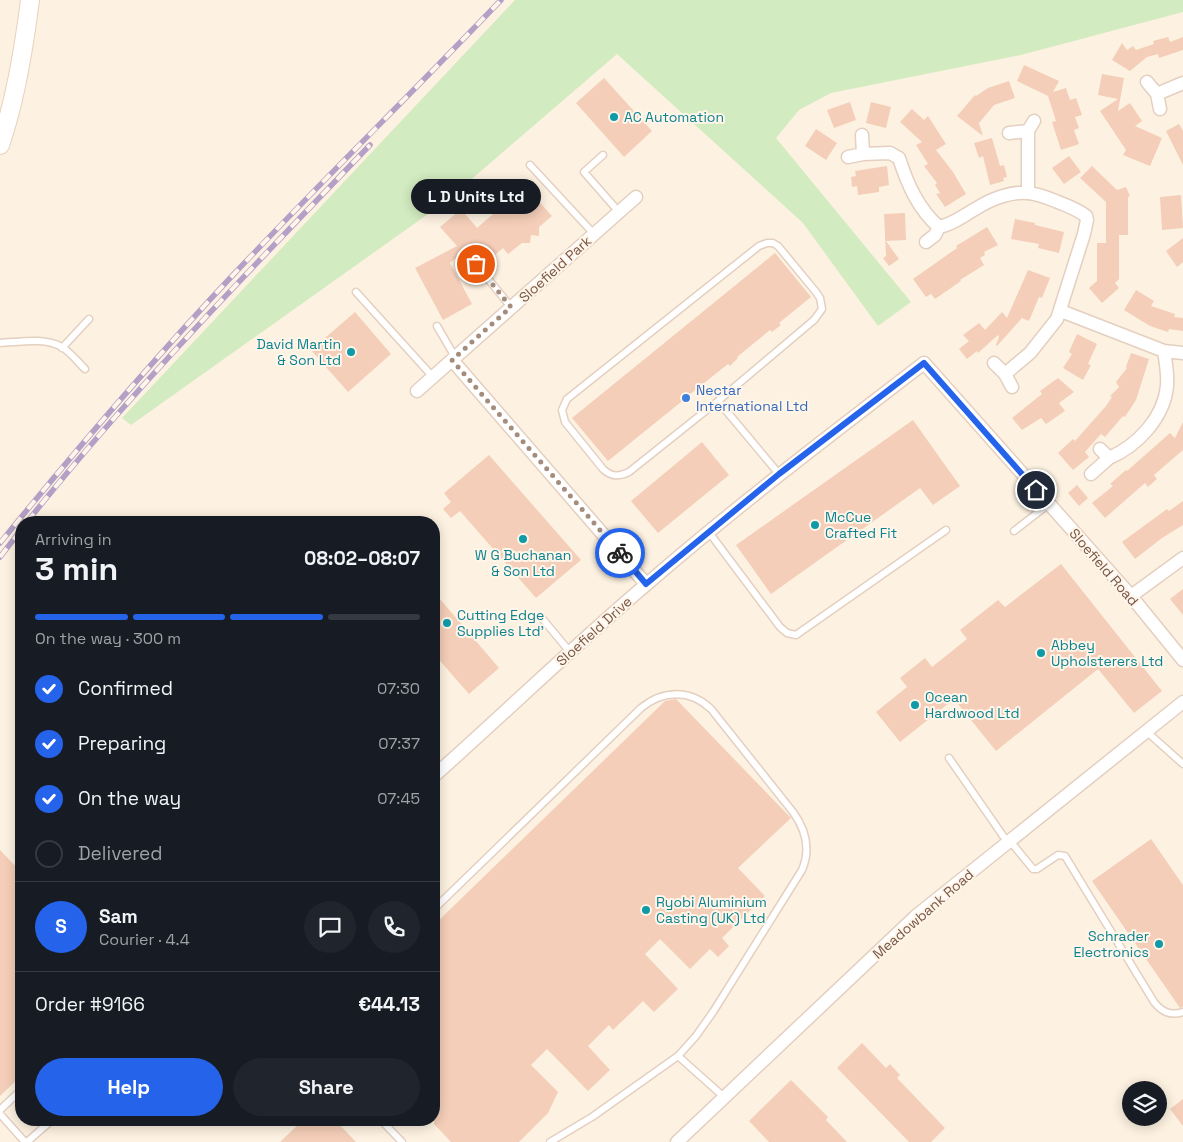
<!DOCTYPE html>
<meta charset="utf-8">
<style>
:root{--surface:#171b24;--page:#20242c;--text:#f1f3f6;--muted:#9ea1a6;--line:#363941;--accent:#2563eb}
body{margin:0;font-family:"Space Grotesk",sans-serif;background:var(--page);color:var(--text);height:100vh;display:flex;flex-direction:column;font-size:19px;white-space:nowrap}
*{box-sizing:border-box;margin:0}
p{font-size:16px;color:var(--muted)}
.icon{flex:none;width:28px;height:28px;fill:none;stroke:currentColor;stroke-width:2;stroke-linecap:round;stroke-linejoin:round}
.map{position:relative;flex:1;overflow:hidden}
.sheet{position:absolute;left:15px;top:516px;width:425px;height:610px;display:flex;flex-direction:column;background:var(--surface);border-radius:20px;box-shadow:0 2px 12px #0003}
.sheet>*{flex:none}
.buttons{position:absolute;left:1122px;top:1081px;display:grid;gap:10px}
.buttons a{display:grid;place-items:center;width:45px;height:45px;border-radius:50%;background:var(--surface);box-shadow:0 2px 12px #0003;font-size:25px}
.pin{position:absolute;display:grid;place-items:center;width:42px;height:42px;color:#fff;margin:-21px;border:2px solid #fff;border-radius:50%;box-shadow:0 1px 5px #0007}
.courier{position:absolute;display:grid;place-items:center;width:50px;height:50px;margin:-25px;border:4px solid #2563eb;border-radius:50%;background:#fff;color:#222;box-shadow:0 1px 6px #0007}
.bubble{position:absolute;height:35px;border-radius:18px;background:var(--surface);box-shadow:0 2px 12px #0003;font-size:16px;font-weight:800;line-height:35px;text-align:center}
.head em{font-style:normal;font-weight:800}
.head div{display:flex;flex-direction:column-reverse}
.head{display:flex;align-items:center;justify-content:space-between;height:85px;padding:0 20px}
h1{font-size:32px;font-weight:800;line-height:38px}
.bar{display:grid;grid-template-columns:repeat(4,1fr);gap:8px 5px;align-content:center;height:60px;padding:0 20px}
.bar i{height:6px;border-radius:4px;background:var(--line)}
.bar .current{background:var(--accent)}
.bar p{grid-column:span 4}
.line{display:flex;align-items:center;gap:12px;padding:0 20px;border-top:1px solid var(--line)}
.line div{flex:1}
.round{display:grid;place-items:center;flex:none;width:52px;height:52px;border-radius:26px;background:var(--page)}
ol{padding:0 20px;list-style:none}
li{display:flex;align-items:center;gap:15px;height:55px}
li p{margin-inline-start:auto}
li .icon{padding:5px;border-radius:50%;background:var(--accent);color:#fff;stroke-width:4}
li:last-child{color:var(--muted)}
li i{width:28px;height:28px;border:2px solid var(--line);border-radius:50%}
.action{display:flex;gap:10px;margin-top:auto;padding:10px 20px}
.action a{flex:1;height:58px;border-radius:30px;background:var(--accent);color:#fff;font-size:20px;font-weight:800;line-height:58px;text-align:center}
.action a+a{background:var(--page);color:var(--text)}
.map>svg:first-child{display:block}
</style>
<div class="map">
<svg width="1183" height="1142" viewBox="0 0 1183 1142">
<rect width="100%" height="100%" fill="#fdf2e1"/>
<path fill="#d3ebc0" d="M515 0H1183V12L1021 55 831 93 799 110 776 138 911 302 878 326 803 223 617 54 445 202 131 425 122 418Z"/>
<path fill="#f4ceb8" d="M1168 37 1170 42 1183 37V50L1159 58 1158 54 1147 57 1130 71 1112 60 1122 43 1127 50 1133 46 1136 50 1154 44 1153 41Z
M1024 65 1059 81 1053 92 1066 88 1070 100 1076 98 1082 115 1075 117 1079 128 1074 130 1079 144 1061 150 1052 122 1056 121 1048 96 1017 81Z
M1102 74 1124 78 1118 111 1130 103 1142 121 1135 126 1162 138 1150 166 1123 155 1126 150 1100 111 1118 99 1098 95Z
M604 78 652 131 624 157 576 103Z
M1009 81 1015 98 994 105 979 123 983 136 957 116 975 95 976 96 988 88Z
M850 102 856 120 834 128 827 110Z
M871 102 891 107 886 128 866 123Z
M912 109 924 120 928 116 946 144 936 150 953 172 966 194 945 207 936 194 940 193 935 185 937 183 924 166 928 164 916 145 922 142 900 122Z
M1179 124 1183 131V165L1166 131Z
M816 129 837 143 826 160 805 146Z
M992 138 1000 166 1004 165 1007 177 1003 178 1004 181 990 185 983 156 979 158 974 143Z
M1069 156 1081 172 1064 184 1052 168Z
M887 166 889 185 879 187V192L858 195 857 186 852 187 851 177 856 176 855 171Z
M1092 166 1117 190 1126 187 1130 196 1128 197V235H1119V279L1115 283 1119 288 1102 303 1089 288 1097 281V243H1106V202L1080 178Z
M525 186 552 216 539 227V236L531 235 530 243H522L508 254 503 248 486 263 470 246 450 263 472 304 443 320 415 268 457 246 440 227 461 209 477 228Z
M1181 195 1183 228 1162 230 1160 197Z
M905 213 906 240 886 241 899 259 889 266 883 258 886 256 884 214Z
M1015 219 1035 223V225L1064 232 1059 253 1038 248 1039 244 1011 239Z
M987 227 998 245 984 252 985 255 980 258 984 265 960 280 961 281 935 299 931 294 926 297 913 279 957 248 956 246Z
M1183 238V262L1177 267 1166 251Z
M775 253 811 297 779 323 781 325 772 332 770 330 737 357 738 358 730 366 728 364 689 395 691 397 683 403 681 402 608 461 572 418Z
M1028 270 1050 278 1042 298 1039 297 1029 321 1022 318 997 346 996 345 999 337 998 335 978 353 977 351 967 359 959 349 969 341 963 335 979 323 985 330 1002 312 1007 318Z
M1136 290 1154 301 1151 306 1175 314 1174 317 1183 318V331L1169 329 1168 332 1150 326 1124 310Z
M355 312 391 354 348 392 311 350Z
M1077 334 1097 344 1088 364 1091 365 1083 380 1063 368 1072 354 1069 352Z
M1131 353 1149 359 1136 400 1125 417 1123 416 1105 437 1101 434 1085 452 1089 457 1073 470 1058 453 1073 439 1075 441 1106 406 1112 397 1110 396 1119 387 1116 382 1127 368 1126 367Z
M1058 378 1074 392 1059 403 1065 411 1046 424 1041 418 1022 430 1012 418 1042 394 1040 391Z
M913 420 960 486 933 505 920 488 771 594 736 545Z
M1183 422V450L1154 475 1157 479 1148 487 1145 483 1105 518 1092 503 1113 486 1110 484 1126 470 1127 471 1170 433 1175 438Z
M702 442 729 475 658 533 631 501Z
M489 455 581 560 536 598 460 511 451 518 443 509 451 502 444 493Z
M1077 485 1088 498 1079 506 1068 493Z
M1183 501V525L1162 538 1135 559 1122 542 1167 509 1169 511Z
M1061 564 1162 691 1134 713 1098 669 996 751 954 699 900 742 876 712 907 687 900 678 925 658 932 667 967 639 960 630 998 600 1005 607Z
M1183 589V615L1170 599Z
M434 592 499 668 469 694 434 654Z
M676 699 791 818 738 868 765 896 722 938 729 946 718 957 710 949 690 969 660 939 645 954 678 989 654 1012 643 1001 613 1030 609 1025 588 1046 610 1070 588 1091 547 1049 531 1065 558 1092 548 1113 519 1142H451L434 1124V925L665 701Z
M1151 839 1183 885V1007L1180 1008 1092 881Z
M0 850 21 872V1076L0 1096Z
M862 1043 886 1068 890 1064 900 1075 897 1078 945 1128 931 1142H909L837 1068Z
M791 1080 828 1117 826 1120 847 1142H769L749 1121Z
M1183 1099V1126L1170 1109Z
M303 1120H335L356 1142H280Z"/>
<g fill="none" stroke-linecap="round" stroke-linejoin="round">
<g stroke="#e4cfc0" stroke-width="9">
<path id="service" d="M603 155 584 172 619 212
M530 165 594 234
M476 264 511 307
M356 292 433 377
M437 326 455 357
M0 343C20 342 44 337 62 347 70 352 78 362 85 369
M62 348 89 319
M718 401 814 320 822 309 820 298 816 292 778 246 773 243H767L759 246 567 399 562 410 565 422 603 469C611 477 619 477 629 472L718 401 779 474
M708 531 780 627 787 633 796 635 946 530
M1014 531 1049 504
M541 617 570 652
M1146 731 1183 764
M949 758 1008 843
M1010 841 1033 869H1037L1058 855 1065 856 1154 1002C1162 1012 1170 1016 1183 1012
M434 909 641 708C663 690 690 689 711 709L793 812C806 830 811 849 802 870L713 1012 696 1036 678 1056 592 1117 550 1142
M678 1056 724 1097
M0 1110 20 1091 21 1093
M0 1114 25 1142
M381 1120 402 1142
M27 1142 52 1120"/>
</g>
<g stroke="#e4cfc0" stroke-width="15">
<path id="minor" d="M1147 82 1157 94 1160 109
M1157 94 1183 83
M1009 133 1028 131 1034 121
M863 154 890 153 899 158C907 183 918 209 939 227 954 224 964 215 977 208 991 199 1012 191 1028 193 1039 194 1048 198 1058 202 1068 206 1077 209 1086 216L1087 220 1084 234 1057 319 1030 353 1005 374
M848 157 863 154 862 135
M1028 193V131
M926 242 935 235 939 227
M1061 311 1164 351 1183 353
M452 360 646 584
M994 363 1005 374 1012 387
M417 391 636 197
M1109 458C1137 446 1164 418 1167 386 1168 374 1166 363 1164 351
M1091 474 1109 458 1100 449
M1131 596 1183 558
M434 776C506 712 575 645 648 583 737 506 830 435 924 363L1131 596 1183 660
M677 1142 916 916 1183 702"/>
</g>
<g stroke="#e9d0bd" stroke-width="20">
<path id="secondary" d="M0 145C16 99 24 48 30 0"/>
</g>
<use href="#service" stroke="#fff" stroke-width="6"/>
<use href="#minor" stroke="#fff" stroke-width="12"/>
<use href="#secondary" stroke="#fff" stroke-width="18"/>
<g stroke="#b4a0c7" stroke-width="5.5">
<path id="rail" d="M27 522C133 389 252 268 370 145
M0 543C75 451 152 361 233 275 321 182 413 92 501 0
M0 557 21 530"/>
</g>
<use href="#rail" stroke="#fff5e9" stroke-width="4" stroke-dasharray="11" stroke-linecap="butt"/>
</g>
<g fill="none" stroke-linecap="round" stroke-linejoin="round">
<path stroke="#a58d7d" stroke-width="5" stroke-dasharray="0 9" d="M476 264 511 307 452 360 620 553"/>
<path stroke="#2563eb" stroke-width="6" d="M620 553 646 584 779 474 924 363 1036 490"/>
</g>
<g fill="#0f9aa8" stroke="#fff5e9" stroke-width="2">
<circle cx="614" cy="117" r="5"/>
<circle cx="351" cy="352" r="5"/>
<circle cx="815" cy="525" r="5"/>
<circle cx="523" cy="539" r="5"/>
<circle cx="447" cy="623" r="5"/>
<circle cx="1041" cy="653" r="5"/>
<circle cx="915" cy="705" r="5"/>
<circle cx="646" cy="910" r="5"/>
<circle cx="1159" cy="944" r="5"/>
</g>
<circle fill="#3f7fe0" stroke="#fff5e9" stroke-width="2" cx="686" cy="398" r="5"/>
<g text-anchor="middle" stroke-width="4" stroke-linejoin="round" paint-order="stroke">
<g font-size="14" fill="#0d838f" stroke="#fff5e9" text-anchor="start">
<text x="624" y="122">AC Automation</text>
<text x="341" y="349" text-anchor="end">David Martin<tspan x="341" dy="16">&amp; Son Ltd</tspan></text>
<text x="825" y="522">McCue<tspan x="825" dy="16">Crafted Fit</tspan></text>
<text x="523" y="560" text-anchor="middle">W G Buchanan<tspan x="523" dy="16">&amp; Son Ltd</tspan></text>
<text x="457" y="620">Cutting Edge<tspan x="457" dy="16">Supplies Ltd'</tspan></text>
<text x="1051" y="650">Abbey<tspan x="1051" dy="16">Upholsterers Ltd</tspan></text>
<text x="925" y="702">Ocean<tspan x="925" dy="16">Hardwood Ltd</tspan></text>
<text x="656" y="907">Ryobi Aluminium<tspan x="656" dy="16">Casting (UK) Ltd</tspan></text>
<text x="1149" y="941" text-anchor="end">Schrader<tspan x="1149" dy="16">Electronics</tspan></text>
</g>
<g font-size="14" fill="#765647" stroke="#fff5e9">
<text transform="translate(555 269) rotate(-42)" y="5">Sloefield Park</text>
<text transform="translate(1104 567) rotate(49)" y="5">Sloefield Road</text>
<text transform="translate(594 631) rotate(-42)" y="5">Sloefield Drive</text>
<text transform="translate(923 914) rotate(-41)" y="5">Meadowbank Road</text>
</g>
<g font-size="14" fill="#366cbe" stroke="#fff5e9" text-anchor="start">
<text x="696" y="395">Nectar<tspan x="696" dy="16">International Ltd</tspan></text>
</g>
</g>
</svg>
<div class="buttons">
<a><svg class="icon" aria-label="layers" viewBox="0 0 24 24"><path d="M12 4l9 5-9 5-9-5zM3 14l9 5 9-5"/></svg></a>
</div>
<div class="pin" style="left:476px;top:264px;background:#ea580c"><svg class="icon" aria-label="bag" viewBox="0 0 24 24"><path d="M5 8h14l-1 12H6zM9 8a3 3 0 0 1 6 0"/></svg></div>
<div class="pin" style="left:1036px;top:490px;background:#1f2937"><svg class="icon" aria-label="home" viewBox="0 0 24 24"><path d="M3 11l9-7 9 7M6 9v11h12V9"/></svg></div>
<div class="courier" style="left:620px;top:553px"><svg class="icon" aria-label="bike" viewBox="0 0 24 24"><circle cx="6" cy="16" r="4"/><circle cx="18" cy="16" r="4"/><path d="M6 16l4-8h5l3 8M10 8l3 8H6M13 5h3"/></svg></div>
<div class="bubble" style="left:411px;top:179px;width:130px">L D Units Ltd</div>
<section class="sheet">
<div class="head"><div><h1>3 min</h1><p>Arriving in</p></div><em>08:02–08:07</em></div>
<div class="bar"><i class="current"></i><i class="current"></i><i class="current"></i><i></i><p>On the way · 300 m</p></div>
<ol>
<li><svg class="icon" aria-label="check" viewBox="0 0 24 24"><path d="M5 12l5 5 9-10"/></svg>Confirmed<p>07:30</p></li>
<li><svg class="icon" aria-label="check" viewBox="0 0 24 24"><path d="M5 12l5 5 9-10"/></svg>Preparing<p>07:37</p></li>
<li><svg class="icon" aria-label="check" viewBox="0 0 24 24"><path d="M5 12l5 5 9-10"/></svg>On the way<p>07:45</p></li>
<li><i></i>Delivered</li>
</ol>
<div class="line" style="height:90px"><b class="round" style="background:var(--accent);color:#fff">S</b><div><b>Sam</b><p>Courier · 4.4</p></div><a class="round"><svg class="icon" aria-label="chat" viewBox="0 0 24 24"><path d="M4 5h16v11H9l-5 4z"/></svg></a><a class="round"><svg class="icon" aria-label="phone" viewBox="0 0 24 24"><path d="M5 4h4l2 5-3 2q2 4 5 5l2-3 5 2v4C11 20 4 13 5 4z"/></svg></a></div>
<div class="line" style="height:65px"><div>Order #9166</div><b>€44.13</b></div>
<div class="action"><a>Help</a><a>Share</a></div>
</section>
</div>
